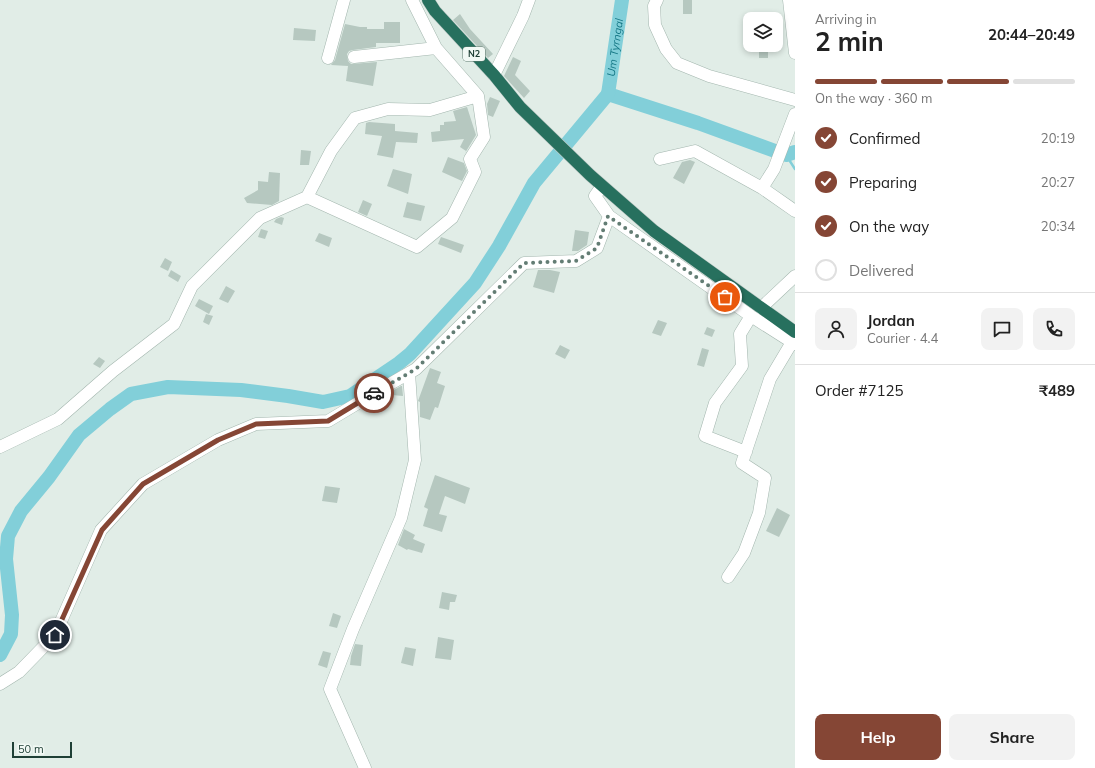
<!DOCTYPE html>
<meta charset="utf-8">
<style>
:root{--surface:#fff;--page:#f2f2f2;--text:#222;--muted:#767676;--line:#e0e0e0;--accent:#854635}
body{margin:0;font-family:Mulish,sans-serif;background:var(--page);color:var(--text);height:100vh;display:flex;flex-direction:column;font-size:15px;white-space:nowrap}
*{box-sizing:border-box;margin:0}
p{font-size:13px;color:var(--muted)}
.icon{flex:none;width:22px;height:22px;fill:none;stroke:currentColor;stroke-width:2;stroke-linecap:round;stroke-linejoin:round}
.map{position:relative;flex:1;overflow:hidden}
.drawer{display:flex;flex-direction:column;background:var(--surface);width:300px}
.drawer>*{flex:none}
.fabs{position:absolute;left:743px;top:12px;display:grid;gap:8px}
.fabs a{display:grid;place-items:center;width:40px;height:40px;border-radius:8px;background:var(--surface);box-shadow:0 2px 6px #0003;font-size:20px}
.scale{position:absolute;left:12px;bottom:10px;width:60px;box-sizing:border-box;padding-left:4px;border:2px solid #1f4036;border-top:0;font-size:11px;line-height:14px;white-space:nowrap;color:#1f4036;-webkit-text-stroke:3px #f2f9f5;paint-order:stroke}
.pin{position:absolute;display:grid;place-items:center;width:34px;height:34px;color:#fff;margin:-17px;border:2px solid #fff;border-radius:50%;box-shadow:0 1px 4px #0007}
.courier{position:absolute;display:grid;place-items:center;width:40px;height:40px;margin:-20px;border:3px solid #854635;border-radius:50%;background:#fff;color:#222;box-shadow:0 1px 5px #0007}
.summary em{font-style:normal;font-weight:700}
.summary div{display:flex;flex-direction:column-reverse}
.summary{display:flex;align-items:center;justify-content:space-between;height:68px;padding:0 20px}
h1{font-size:26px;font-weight:700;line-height:30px}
.bar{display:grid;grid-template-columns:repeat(4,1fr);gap:6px 4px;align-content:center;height:48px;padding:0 20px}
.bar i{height:5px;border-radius:3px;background:var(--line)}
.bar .current{background:var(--accent)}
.bar p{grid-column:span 4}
.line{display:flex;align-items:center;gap:10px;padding:0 20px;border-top:1px solid var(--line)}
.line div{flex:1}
.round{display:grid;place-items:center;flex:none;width:42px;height:42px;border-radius:8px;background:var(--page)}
ol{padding:0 20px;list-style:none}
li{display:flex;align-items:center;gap:12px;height:44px}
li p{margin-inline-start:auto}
li .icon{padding:4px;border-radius:50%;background:var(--accent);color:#fff;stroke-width:4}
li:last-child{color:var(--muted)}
li i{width:22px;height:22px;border:2px solid var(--line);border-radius:50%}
.cta{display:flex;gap:8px;margin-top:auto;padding:8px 20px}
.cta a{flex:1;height:46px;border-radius:8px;background:var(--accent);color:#fff;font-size:16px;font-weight:700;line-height:46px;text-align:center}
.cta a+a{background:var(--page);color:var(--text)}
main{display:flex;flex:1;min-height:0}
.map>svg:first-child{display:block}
</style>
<main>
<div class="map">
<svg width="795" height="768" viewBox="0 0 795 768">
<rect width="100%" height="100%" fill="#e1ede7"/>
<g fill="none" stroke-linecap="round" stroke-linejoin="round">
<path stroke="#82cfd9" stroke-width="2.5" d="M786 155 795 169"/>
<g stroke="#82cfd9" stroke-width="14">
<path d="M608 94 698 123 786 155 795 152"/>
<path id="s1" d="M608 94 622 0"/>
<path d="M0 655 11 634 12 615 6 559 8 536 21 511 49 477 79 435 110 409 131 394 168 387 241 390 288 396 323 402 350 396 399 363 410 354 475 283 499 246 534 183 608 94"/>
</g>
</g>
<path fill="#b6c8c0" d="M683 0H692V14H683Z
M460 14 470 29 493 54 488 58 453 20Z
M384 22H400V43H376V47L353 50 349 51 347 54 348 61 351 64 377 62 373 86 346 81 348 66 331 65 335 60 345 24 360 27H367V29H384Z
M294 28 316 30 315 41 293 40Z
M759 45H768V58H759Z
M513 57 521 61 515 75 530 91 524 98 504 76Z
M490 97 500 101 493 117 488 115 487 104Z
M467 107 476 135 465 153 466 151 460 147 464 139 432 142 431 132 440 131V125H444V122L456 121 453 111Z
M369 122 395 124V131L418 133 417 143 396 142 393 158 377 155 382 136 365 134 366 123Z
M301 150 311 151 309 165H300Z
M448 157 464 163 467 171 462 181 442 172Z
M690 160 695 162 684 184 673 178 682 162Z
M393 169 412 174 408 194 387 186Z
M269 172 280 173 279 201 272 205 247 203 244 198 258 190V181L268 182Z
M363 200 372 204 367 216 358 212Z
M407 202 425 206 421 221 403 217Z
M281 217 284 218 282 225 274 222 276 219Z
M261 229 268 231 265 239 258 237Z
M575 230 589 232 587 245 578 251H572Z
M319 233 332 238 329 247 315 241Z
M441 237 464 245 461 253 438 244Z
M165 258 172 262 168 271 160 267Z
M171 270 181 276 178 282 168 276Z
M538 270H550L560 272 554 293 533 287Z
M226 286 235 291 228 303 219 299Z
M199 299 213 306 209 314 195 306Z
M206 314 213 316 209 325 203 322Z
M658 320 667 323 661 336 652 333Z
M707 327 715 330 712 337 704 334Z
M560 345 570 350 565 359 555 354Z
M702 348 709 350 704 367 697 365Z
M99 357 105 361 100 368 93 364Z
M430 368 441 372 437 383 445 386 438 408 435 407 430 420 420 417V402L418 401Z
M401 386H402L403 396 392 395V391Z
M435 475 470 488 465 504 445 496 439 514 447 516 442 532 423 526 428 509 424 507Z
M325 486 340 488 337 503 322 501Z
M777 508 790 515 779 537 766 531Z
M404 529 415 535 413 539 425 544 422 553 408 549 407 550 398 545Z
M442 592 457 595 455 602H450L449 610 439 608Z
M333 613 341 616 337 628 329 626Z
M438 637 454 640 451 660 435 658Z
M355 644 363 645 361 666 350 665 351 656Z
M405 647 416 649 413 666 401 663Z
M323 651 331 653 327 668 318 665Z"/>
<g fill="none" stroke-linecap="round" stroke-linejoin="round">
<g stroke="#a3b6ae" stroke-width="13">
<path id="minor" d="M657 0 654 6 655 25 666 49 677 63 709 76 795 100
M789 0 795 53
M354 57 436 48
M328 58 344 0
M494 75 523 16 529 0
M795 114 774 169 762 188 795 211
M660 159 695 151 762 188
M307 197 331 151 355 118 388 109 430 110 478 96
M609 216 751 316 795 344
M761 308 795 276
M0 447 58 419 113 371 174 324 192 286 260 218 307 197 417 247 452 218 475 172 470 159 484 137 478 96 436 48 412 0
M746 452 705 436 715 403 742 366 740 334 751 316
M728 577 744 553 759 513 765 478 742 463 770 379 792 342
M0 684 19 672 55 635 101 530 143 484 218 440 256 424 328 421 383 388 416 369 524 263 576 261 597 248 609 216 595 196 602 186
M365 768 330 689 353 629 401 518 415 460 409 373"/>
</g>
<g stroke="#c0cac7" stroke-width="13">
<path id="highway" d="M428 0 435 11 494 75 520 107 590 175 654 231 795 332"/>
</g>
<use href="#minor" stroke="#fff" stroke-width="12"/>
<use href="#highway" stroke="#27705e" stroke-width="12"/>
</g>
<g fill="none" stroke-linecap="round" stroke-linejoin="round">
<path stroke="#637d74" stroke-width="4" stroke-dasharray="0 7.2" d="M374 393 416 369 524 263 576 261 597 248 608 216 725 297"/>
<path stroke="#854635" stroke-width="5" d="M55 635 102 530 143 484 218 440 256 424 328 421 374 393"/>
</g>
<g text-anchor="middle" stroke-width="3.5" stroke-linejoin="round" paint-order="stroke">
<rect fill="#f2f9f5" stroke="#5e786f" stroke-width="1" x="463" y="47" width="22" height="14" rx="3"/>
<g font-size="9" font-weight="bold" fill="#1f4036">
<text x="474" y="57">N2</text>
</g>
<g font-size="11" font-style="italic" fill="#127583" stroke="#f2f9f5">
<text dy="4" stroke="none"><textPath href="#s1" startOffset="47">Um Tyrngal</textPath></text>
</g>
</g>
</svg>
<div class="fabs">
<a><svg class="icon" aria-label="layers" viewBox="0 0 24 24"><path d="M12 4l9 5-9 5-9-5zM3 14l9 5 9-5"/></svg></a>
</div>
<div class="scale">50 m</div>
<div class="pin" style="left:725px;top:297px;background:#ea580c"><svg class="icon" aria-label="bag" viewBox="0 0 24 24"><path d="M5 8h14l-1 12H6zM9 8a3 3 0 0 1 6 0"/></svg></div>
<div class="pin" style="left:55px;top:635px;background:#1f2937"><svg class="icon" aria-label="home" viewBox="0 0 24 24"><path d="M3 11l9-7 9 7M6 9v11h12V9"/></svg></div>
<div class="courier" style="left:374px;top:393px"><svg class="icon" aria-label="car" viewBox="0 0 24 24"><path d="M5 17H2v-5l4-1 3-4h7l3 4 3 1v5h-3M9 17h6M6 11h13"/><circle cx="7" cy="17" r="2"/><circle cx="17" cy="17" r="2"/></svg></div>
</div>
<section class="drawer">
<div class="summary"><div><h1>2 min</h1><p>Arriving in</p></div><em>20:44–20:49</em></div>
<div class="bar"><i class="current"></i><i class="current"></i><i class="current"></i><i></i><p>On the way · 360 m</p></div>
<ol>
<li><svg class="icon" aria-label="check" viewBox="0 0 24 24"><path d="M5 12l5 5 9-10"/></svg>Confirmed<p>20:19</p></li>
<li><svg class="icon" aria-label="check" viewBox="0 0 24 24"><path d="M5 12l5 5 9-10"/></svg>Preparing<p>20:27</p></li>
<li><svg class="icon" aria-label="check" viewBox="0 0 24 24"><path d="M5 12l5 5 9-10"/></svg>On the way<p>20:34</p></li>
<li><i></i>Delivered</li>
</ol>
<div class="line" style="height:72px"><a class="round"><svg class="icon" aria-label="person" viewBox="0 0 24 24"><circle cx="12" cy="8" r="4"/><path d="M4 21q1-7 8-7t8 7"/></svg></a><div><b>Jordan</b><p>Courier · 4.4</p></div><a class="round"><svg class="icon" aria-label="chat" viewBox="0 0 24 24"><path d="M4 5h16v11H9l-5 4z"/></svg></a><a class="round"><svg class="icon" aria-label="phone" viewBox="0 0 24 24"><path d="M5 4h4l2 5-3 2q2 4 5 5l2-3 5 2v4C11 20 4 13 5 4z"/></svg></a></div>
<div class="line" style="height:52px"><div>Order #7125</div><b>₹489</b></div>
<div class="cta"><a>Help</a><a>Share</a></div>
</section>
</main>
